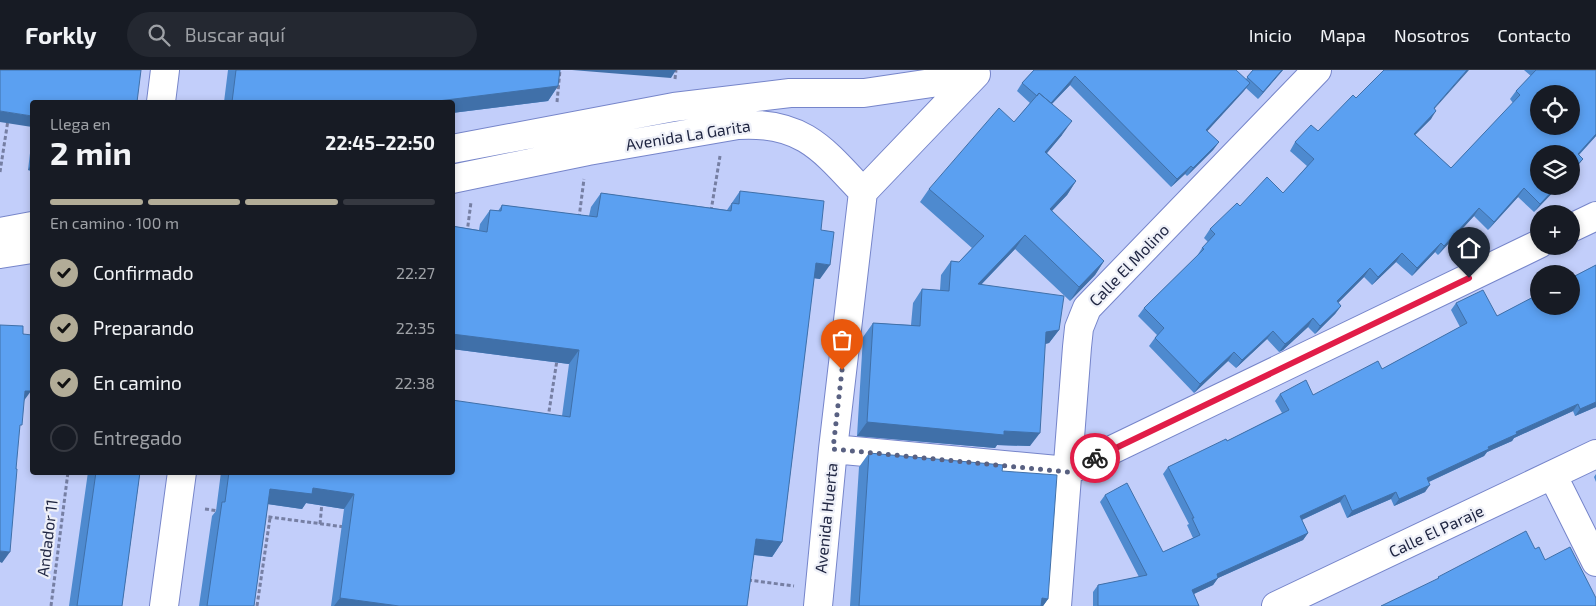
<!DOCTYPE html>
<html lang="es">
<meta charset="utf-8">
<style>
:root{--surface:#171b24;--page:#242831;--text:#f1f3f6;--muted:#9ea1a6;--line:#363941;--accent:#b2ac97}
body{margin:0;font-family:"Exo 2",sans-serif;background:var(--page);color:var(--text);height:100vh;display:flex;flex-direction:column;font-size:19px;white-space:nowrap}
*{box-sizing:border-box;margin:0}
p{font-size:16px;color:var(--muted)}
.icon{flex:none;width:28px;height:28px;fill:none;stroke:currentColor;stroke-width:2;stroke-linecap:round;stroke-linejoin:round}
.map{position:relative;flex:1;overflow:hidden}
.sheet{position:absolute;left:30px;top:30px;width:425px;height:375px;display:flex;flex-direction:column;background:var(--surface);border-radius:5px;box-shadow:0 2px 8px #0003}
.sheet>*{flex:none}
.tools{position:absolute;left:1530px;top:15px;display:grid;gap:10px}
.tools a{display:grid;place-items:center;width:50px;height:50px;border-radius:50%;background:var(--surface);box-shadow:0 2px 8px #0003;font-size:25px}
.pin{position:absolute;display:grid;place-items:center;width:42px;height:42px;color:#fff;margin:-51px -21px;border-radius:50% 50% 50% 0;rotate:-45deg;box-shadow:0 0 5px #0007}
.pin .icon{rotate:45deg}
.courier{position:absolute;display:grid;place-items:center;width:50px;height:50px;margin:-25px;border:4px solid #e11d48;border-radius:50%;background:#fff;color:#222;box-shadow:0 1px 6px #0007}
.headline em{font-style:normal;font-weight:700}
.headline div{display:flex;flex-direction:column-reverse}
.headline{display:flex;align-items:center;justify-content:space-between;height:85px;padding:0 20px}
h1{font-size:32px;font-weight:700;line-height:38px}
.bar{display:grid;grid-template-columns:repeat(4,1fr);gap:8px 5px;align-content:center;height:60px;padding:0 20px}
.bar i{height:6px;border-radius:4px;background:var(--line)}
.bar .current{background:var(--accent)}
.bar p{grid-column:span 4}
ol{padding:0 20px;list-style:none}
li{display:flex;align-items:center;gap:15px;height:55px}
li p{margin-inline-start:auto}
li .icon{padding:5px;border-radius:50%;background:var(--accent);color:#111;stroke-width:4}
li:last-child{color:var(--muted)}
li i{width:28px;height:28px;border:2px solid var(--line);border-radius:50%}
header{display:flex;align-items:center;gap:30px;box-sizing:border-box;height:70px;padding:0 25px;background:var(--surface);border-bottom:1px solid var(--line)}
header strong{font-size:24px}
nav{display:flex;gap:28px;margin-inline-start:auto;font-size:18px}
.search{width:350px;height:45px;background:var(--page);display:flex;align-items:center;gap:12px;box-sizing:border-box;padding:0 18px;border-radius:28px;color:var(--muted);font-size:19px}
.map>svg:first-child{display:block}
</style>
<header>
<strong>Forkly</strong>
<div class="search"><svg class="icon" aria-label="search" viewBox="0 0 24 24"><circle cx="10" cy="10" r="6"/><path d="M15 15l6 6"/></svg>Buscar aquí</div>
<nav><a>Inicio</a><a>Mapa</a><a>Nosotros</a><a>Contacto</a></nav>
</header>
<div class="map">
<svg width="1596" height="536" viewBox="0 0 1596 536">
<rect width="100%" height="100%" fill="#c2cefa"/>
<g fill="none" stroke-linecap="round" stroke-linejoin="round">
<g stroke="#7685ca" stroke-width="30">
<path id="minor" d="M161 32 165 0
M452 79 674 37 790 23H864L973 7
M452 109 588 81 738 55C802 51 823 79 863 122
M863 122 976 4
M1571 158 1596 146
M0 162 32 156
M0 184 32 179
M833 379 1068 401 1539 174
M1553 406 1596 492
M164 536 182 402
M818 536 833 379 863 122
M1057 536 1077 277 1079 258 1087 238 1317 0
M1276 536 1596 384"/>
</g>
<path stroke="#767fa3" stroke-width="3" stroke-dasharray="4 2.5" stroke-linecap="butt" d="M675 9 676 0
M557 32 560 0
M0 102 8 50
M711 141 720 86
M579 148 584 109
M467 163 471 132
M548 348 557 290
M205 439 219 441
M262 446 345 457
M320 454 322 432
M748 510 794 516
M51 536 68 402
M257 536 270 448"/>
<use href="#minor" stroke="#fff" stroke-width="28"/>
</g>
<path fill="#4e8acf" d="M228 0H560L558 16 548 31 452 43V32H224Z
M1034 0 1246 9 1253 0H1283L1258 29 1246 18 1207 61 1219 72 1213 80 1187 106 1185 104 1171 117 1070 15 1052 34 1062 65 1047 83 1076 111 1067 125 1052 141 1104 191 1095 205 1070 231 1015 179 981 215 1059 260 1049 273 1045 274 1030 376 997 375 995 378 857 366 863 267 873 253 911 255 913 233 922 219 940 220 941 205 951 191 959 192 972 178 920 132 929 119 1014 52 1030 33 1017 21 1022 13Z
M1524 0H1596V66L1579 85 1577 97 1571 103V84L1559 116 1534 142 1518 127 1488 160 1474 146 1438 185 1435 182 1412 206 1396 192 1372 215 1364 207 1338 233 1341 236 1335 244 1315 264 1308 257 1283 280 1279 282 1267 269 1236 298 1228 291 1194 323 1149 276 1157 265 1138 246 1144 238 1197 186 1202 178 1208 172 1204 168 1210 159 1240 136 1283 123 1307 96 1290 81 1295 72 1318 61 1356 28 1434 39 1431 49 1415 65 1451 98 1513 33 1510 29 1516 21 1531 6Z
M32 66V101L28 100Z
M740 121 821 160 820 209 814 208 782 472 772 487 754 485 747 536H331L344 439 306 433 302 439 268 434 254 536H199L212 446 216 441 221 402H452L562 346 569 294 452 279V156L479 160 480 154 490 140 498 141 502 135 589 146 591 137 601 123 727 140Z
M1596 195V337L1575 346 1573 341 1514 368 1512 371 1487 382 1484 386 1429 412 1425 422 1394 436 1391 429 1347 448 1340 432 1302 450 1308 463 1303 470 1218 508 1213 515 1194 524 1199 536H1093V522L1098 515 1139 507 1100 432 1105 425 1163 482 1193 468 1187 455 1189 454 1163 404 1168 397 1227 371 1282 343 1275 331 1280 324 1313 325 1382 299 1460 257 1451 240 1456 233 1497 246Z
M869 383 1002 401 1048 529 1043 536H850L859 397Z
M88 402H140L122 536H69Z
M1596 404V412L1594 407Z"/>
<path fill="#4070a9" d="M572 0H676L671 8Z
M1282 0H1283L1258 29 1263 22Z
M1467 0H1469L1428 46 1434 38Z
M1075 6 1070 15 1042 44 1048 36Z
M1250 13 1244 21 1201 68 1206 60Z
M558 16 548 31 452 43V32H430Z
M0 41 32 46V57L0 52Z
M1436 41 1431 49 1408 72 1414 64Z
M1072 51 1062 65 1036 96 1045 82Z
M1596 64V66L1572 92 1578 84Z
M1219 72 1213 80 1187 106 1193 98Z
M1583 89 1577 97 1571 103V101Z
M32 93V101L28 100Z
M1191 96 1185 104 1171 117 1177 109Z
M1076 111 1067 125 1040 153 1050 139Z
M1557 116H1559L1534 142 1540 134Z
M1524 118 1518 127 1488 160 1494 152Z
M1479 138 1474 146 1438 185 1444 176Z
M1025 165 1015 179 968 228 978 214Z
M1441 173 1435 182 1412 206 1417 198Z
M1402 183 1396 192 1372 215 1378 207Z
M1104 191 1095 205 1070 231 1079 217Z
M816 193 830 195 820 209 806 207Z
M1370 198 1364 207 1331 240 1337 231Z
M1341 236 1335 244 1315 264 1320 256Z
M1313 248 1308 257 1283 280 1279 282 1285 274Z
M1059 260 1049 273 1036 276 1046 262Z
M1273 261 1267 269 1236 298 1242 290Z
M452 264 579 280 569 294 452 279Z
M1234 282 1228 291 1194 323 1200 314Z
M25 321H31L23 332Z
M1596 332V337L1575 346 1580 339Z
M1578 334 1573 341 1514 368 1512 371 1487 382 1484 386 1422 415 1427 408 1516 362Z
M867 352 1004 361 1040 363 1030 376 997 375 995 378 857 366Z
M1430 415 1425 422 1394 436 1399 429Z
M313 418 354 424 344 439 306 433 302 439 260 433 270 419Z
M1396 422 1391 429 1347 448 1352 441Z
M1345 425 1340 432 1295 453 1300 446Z
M1308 463 1303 470 1218 508 1213 515 1187 527 1192 520 1217 504Z
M756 469 782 472 772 487 746 484Z
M0 481 10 482 2 493 0 492Z
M340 528 399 536H334Z
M1042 528 1048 529 1043 536H1036Z"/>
<path fill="#5ba0f1" stroke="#4070a9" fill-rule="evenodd" d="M0 0H141L137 32H32V46L0 41Z
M236 0H560L558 16 430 32H232Z
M1034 0H1236L1250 13 1206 60 1219 72 1193 98 1191 96 1177 109 1075 6 1051 33 1039 23 1037 26 1022 13Z
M1253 0H1282L1263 22 1247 7Z
M1384 0H1467L1434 38 1436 41 1414 64 1451 98 1520 25 1516 21 1536 0H1596V64L1578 84 1583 89 1571 101V84H1539V116H1557L1540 134 1524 118 1494 152 1479 138 1444 176 1441 173 1417 198 1402 183 1378 207 1370 198 1337 231 1341 236 1320 256 1313 248 1289 271 1285 274 1273 261 1242 290 1234 282 1200 314 1155 268 1164 258 1144 238 1204 179 1202 178 1215 164 1210 159 1237 133 1240 136 1267 107 1283 123 1314 89 1295 72 1311 55 1318 61 1353 25 1356 28ZM1539 24H1571V56H1539Z
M1039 23 1072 51 1045 82 1076 111 1050 139 1104 191 1079 217 1025 165 978 214 1064 226 1059 260 1046 262 1040 363 1004 361V365L867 352 873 253 920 256 922 219 949 221 951 191 959 192 984 166 929 119 999 38 1014 52Z
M740 121 824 131 821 160 834 162 830 195 816 193 782 472 756 469 747 536H399L340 528 354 424 313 418 312 424 270 419 254 536H207L222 432H225L229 402H452V330L570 347 579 280 452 264V156L487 162 490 140 501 141 502 135 597 147 601 123 731 141 732 133 739 134Z
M1596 195V332L1580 339 1578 334 1516 362 1517 364 1488 377 1489 379 1427 408 1430 415 1399 429 1396 422 1352 441 1345 425 1300 446 1308 463 1217 504 1218 508 1192 520 1199 536H1098V515L1147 505 1105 425 1127 413 1163 482 1200 465 1192 448H1194L1168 397 1226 369 1227 371 1289 340 1280 324 1306 310 1313 325 1378 291 1382 299 1467 253 1456 233 1483 220 1497 246 1539 224V236H1571V208Z
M0 255 23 256V264L32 265V300L31 321H25L22 355H20L16 399H17L10 482 0 481Z
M869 383 1003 395 1002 401 1057 405 1048 529 1042 528 1041 536H859Z
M96 402H140L122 536H77Z
M1526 461 1535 479 1539 477 1545 490 1570 477 1596 528V536H1381L1439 508 1438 507Z"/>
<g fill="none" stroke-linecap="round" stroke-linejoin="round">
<path stroke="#596182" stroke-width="5" stroke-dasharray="0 9" d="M842 300 833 379 1068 402 1095 388"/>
<path stroke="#e11d48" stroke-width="6" d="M1095 388 1469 208"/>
</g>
<g text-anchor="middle" stroke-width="4.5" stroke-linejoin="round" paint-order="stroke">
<g font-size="16" fill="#202642" stroke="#eef0f8">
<text transform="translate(688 65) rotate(-9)" y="6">Avenida La Garita</text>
<text transform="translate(1129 195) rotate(-46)" y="6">Calle El Molino</text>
<text transform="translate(826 448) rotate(-84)" y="6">Avenida Huerta</text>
<text transform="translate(1436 461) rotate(-25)" y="6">Calle El Paraje</text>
<text transform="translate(47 468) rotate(-83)" y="6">Andador 11</text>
</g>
</g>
</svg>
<div class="tools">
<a><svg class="icon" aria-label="locate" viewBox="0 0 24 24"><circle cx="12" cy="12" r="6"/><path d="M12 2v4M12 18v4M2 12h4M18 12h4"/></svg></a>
<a><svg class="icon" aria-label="layers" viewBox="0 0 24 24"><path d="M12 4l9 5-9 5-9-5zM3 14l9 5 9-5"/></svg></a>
<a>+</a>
<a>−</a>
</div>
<div class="pin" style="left:842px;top:300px;background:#ea580c"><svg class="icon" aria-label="bag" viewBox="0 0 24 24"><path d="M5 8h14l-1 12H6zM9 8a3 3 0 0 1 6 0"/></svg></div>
<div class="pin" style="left:1469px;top:208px;background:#1f2937"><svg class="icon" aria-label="home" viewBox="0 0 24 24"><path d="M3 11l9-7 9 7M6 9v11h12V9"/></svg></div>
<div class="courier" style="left:1095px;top:388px"><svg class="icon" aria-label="bike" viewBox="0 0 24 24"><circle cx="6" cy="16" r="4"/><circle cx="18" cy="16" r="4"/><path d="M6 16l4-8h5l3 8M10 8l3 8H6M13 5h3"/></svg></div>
<section class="sheet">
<div class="headline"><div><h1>2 min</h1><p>Llega en</p></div><em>22:45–22:50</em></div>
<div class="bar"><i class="current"></i><i class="current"></i><i class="current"></i><i></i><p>En camino · 100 m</p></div>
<ol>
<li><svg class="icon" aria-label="check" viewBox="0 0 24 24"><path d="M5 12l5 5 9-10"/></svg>Confirmado<p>22:27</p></li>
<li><svg class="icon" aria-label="check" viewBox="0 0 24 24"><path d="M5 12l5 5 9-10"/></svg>Preparando<p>22:35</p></li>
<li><svg class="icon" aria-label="check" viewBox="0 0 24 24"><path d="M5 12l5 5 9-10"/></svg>En camino<p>22:38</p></li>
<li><i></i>Entregado</li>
</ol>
</section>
</div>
